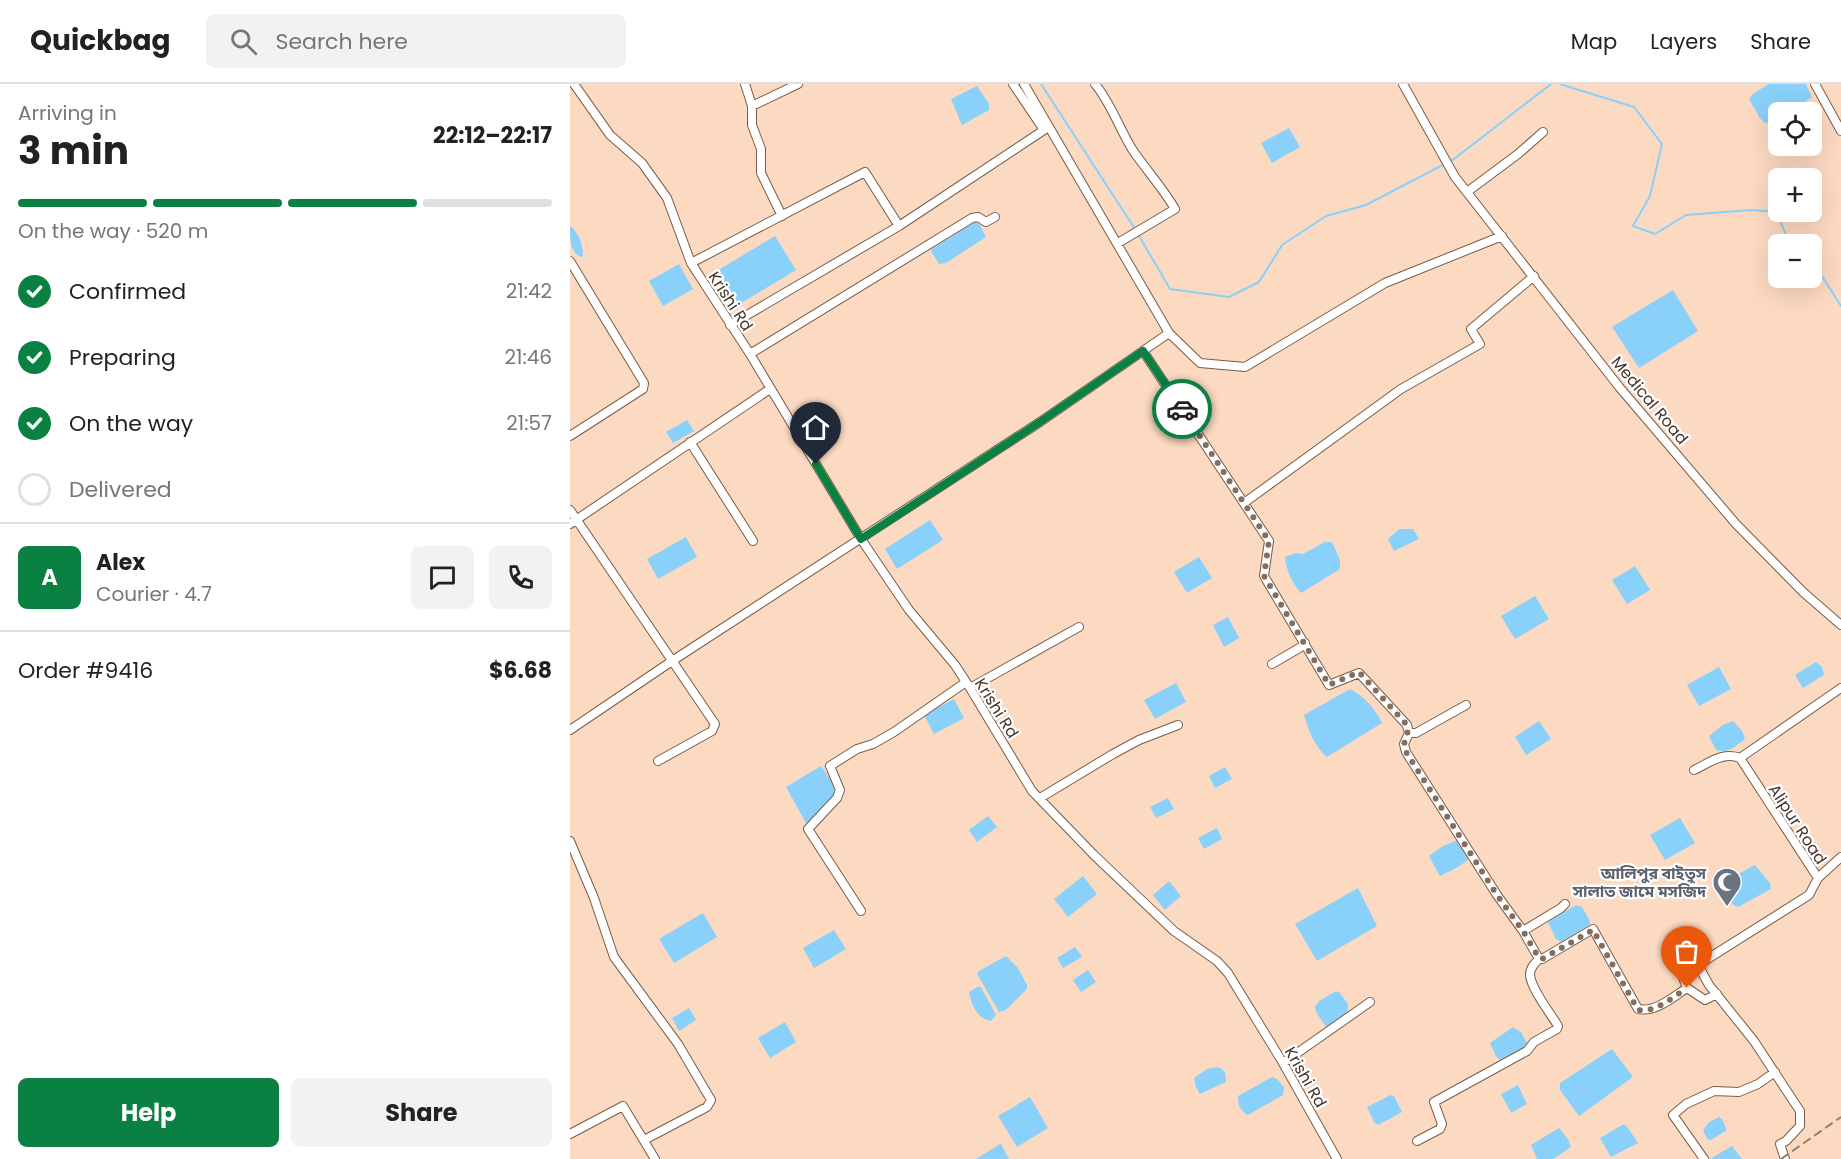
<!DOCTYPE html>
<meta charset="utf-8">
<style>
:root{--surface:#fff;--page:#f2f2f2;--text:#222;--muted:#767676;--line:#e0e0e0;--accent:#0b8043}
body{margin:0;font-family:Poppins,"Noto Sans Bengali",sans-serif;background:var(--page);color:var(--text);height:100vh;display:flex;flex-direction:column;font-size:22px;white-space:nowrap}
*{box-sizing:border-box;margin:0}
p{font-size:20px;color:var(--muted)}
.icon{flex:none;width:33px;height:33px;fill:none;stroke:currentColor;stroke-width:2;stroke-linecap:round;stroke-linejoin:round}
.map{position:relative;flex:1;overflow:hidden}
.details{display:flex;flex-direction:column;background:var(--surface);width:570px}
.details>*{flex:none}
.fabs{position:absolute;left:1198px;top:18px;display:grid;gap:12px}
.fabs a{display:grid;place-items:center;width:54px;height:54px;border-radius:9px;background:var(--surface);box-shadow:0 6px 24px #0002;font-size:30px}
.pin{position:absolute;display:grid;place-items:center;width:51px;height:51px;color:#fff;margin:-62px -26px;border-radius:50% 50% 50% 0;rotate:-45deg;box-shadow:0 0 6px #0007}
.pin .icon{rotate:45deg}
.courier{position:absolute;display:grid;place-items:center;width:60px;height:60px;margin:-30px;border:4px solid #0b8043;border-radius:50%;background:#fff;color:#222;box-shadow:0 2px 8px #0007}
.overview em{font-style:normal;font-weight:700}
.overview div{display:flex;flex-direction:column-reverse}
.overview{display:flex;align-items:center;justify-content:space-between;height:102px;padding:0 18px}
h1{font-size:39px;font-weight:700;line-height:45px}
.bar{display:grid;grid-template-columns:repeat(4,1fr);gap:9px 6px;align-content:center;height:72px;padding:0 18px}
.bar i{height:8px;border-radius:4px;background:var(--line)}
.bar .current{background:var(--accent)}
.bar p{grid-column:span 4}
.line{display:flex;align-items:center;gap:15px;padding:0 18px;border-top:2px solid var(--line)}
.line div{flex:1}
.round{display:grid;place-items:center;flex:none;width:63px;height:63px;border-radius:9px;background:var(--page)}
ol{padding:0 18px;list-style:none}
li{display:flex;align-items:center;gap:18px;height:66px}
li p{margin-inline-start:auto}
li .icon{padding:6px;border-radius:50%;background:var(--accent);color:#fff;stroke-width:4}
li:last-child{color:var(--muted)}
li i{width:33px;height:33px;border:3px solid var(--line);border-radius:50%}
.button{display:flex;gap:12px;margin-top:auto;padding:12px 18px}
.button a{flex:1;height:69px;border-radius:9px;background:var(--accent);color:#fff;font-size:24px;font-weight:700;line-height:69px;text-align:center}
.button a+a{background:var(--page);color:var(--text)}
header{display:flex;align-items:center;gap:36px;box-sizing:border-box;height:84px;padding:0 30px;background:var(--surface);border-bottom:2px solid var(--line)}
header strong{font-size:28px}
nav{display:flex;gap:33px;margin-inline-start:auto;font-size:21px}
.search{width:420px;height:54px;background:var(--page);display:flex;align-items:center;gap:15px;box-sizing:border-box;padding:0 21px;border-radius:9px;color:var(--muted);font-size:22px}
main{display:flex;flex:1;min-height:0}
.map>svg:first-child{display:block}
</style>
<header>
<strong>Quickbag</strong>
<div class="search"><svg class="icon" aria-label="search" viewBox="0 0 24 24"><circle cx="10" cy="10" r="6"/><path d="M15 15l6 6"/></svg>Search here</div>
<nav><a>Map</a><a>Layers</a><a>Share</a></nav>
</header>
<main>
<section class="details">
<div class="overview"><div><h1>3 min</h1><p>Arriving in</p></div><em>22:12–22:17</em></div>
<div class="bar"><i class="current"></i><i class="current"></i><i class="current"></i><i></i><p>On the way · 520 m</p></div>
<ol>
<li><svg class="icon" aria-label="check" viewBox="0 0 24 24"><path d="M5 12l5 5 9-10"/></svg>Confirmed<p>21:42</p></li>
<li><svg class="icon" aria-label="check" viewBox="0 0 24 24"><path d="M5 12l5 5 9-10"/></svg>Preparing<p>21:46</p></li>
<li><svg class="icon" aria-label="check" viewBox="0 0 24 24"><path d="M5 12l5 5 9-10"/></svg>On the way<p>21:57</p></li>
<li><i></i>Delivered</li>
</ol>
<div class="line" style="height:108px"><b class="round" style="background:var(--accent);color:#fff">A</b><div><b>Alex</b><p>Courier · 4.7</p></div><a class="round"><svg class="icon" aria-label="chat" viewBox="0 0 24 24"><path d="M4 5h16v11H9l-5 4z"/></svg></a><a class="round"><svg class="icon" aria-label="phone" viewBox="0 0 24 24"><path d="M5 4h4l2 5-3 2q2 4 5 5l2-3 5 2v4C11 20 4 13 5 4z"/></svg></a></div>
<div class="line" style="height:78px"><div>Order #9416</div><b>$6.68</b></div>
<div class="button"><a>Help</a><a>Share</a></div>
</section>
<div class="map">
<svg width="1271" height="1075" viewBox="0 0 1271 1075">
<rect width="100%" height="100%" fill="#fcd9c1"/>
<path fill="#89d1fa" d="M1199 0H1236L1242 13 1221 28H1209V36L1195 39 1190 34 1179 15 1184 9Z
M407 2 419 20V26L392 41 381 15Z
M719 44 730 63 702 79 691 59Z
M405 138 410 141 416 153 376 179 369 180 361 167 362 165Z
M0 142C9 149 13 161 13 172L11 173C0 168 0 156 0 142Z
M205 152 226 186 166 222 145 188Z
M109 180 123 205 93 222 79 197Z
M1103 206 1128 247 1069 284 1042 243Z
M117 336 124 347 103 359 96 348Z
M360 436 373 456 327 485 315 465Z
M829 445H843L849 455 824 467 818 455Z
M116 453 127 473 88 495 77 475Z
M755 458H762L770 476V485L731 509C722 499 716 486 715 473L726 469 733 470Z
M629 473 642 494 617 509 604 488Z
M1065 482 1080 506 1057 520 1042 496Z
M965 512 979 535 945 555 931 532Z
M658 533 669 554 654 563 643 541Z
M1246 578 1252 583 1254 591 1233 604 1225 591Z
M1149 583 1161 605 1129 622 1117 601Z
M606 599 616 618 585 635 574 616Z
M780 605C795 613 805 624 812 639L757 673C745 663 738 646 734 631Z
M384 615 394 634 364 650 354 631Z
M969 637 981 655 956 671 945 653Z
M1163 637 1172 647 1175 655C1166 662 1158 670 1146 666L1139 652 1153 641Z
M251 682 260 695 266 710 240 738 236 739 216 703Z
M655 683 662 695 645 704 639 692Z
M598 714 604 725 586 734 580 723Z
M418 732 427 743 407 758 399 746Z
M1110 734 1125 759 1095 776 1080 751Z
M647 744 652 755 634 765 628 754Z
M890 755 899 775 888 783 870 792 859 772 873 762Z
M1185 781 1200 799 1201 805 1168 823C1158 820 1154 808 1153 798Z
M513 792 527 810 498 833 484 815Z
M599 797 611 812 595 826 583 811Z
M788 804 807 842 747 877 725 840Z
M1006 821 1012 823 1020 837 1019 841 991 858 986 855 978 838Z
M133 829 147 853 104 879 89 855Z
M264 846 276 865 244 884 233 864Z
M505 863 512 873 493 884 487 874Z
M436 872 448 884 457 901V905L436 926 429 928 407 890 409 887Z
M518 886 526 898 511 908 503 896Z
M407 903H411L426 931 421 937C407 935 401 920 399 908Z
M766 907 770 909 778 920 777 932 757 944 747 930 745 923 749 917Z
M119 924 126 936 109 947 102 934Z
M215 938 226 958 200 974 188 954Z
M943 943 951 948 958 961 930 976 926 972 920 959Z
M1042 965 1063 993 1009 1032 990 1006V999Z
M649 983 655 988 656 998 630 1010 626 1003 624 994 637 985Z
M702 993 707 995 714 1003 713 1011 678 1031C670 1027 668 1021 668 1012Z
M948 1001 957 1020 941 1029 931 1010Z
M821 1011 824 1012 832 1028 808 1041 804 1038 797 1023Z
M460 1013 478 1044 447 1063 428 1032Z
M1149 1033 1152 1035 1157 1046 1141 1056 1137 1055 1133 1046 1139 1038Z
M1052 1041H1056L1068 1059 1041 1073 1030 1054Z
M989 1044 998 1055 1001 1063 983 1075H967L961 1061Z
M431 1060 439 1075H406L430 1060Z
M1162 1062 1172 1075H1140Z"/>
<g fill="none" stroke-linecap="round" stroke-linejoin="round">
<path stroke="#89d1fa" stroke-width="2" d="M471 0 565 145
M990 0 1064 23 1092 60 1080 112 1063 142 1085 150 1116 131 1181 126 1206 128 1220 160
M568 150 600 205 659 213 689 198 712 161 756 132 796 121 884 75 981 0
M1242 184 1250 189 1271 222"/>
<g stroke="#795c47" stroke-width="10">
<path id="minor" d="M4 0 40 51 72 79 97 114 121 179 295 88 329 142
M175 0 182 22 228 0
M525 0C541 19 549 44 562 65 576 86 593 104 605 125L548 159
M833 0 885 93 1050 304 1166 440 1233 508 1271 541
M1245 0 1271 47
M182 22V41L191 65V89L212 132
M897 108 948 70 973 48
M0 177 74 299 73 305 0 352
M121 179 180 270 291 455 339 526 385 581 400 604 462 707 524 771 604 847 647 877 658 889 713 979 767 1075
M160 241 329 142 474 46 443 0
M599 249 630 279 675 283 815 199 932 152
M573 267 699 457 694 492 759 601 789 589 837 641 839 649 834 660 836 668 927 811 953 847 969 875H972L1023 845 1068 925C1085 929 1103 913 1117 904L1112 891 1239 811 1248 794 1170 674 1271 604
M180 270 402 134 408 133 416 138 425 133
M120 358 183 457
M674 419 831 305 910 260 901 245 964 192
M0 426 145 640 142 647 88 677
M0 440 200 305
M702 580 731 563 735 559
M400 604 509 543
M0 646 102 577 470 338 599 249 454 0
M839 649H846L896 621
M1124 686C1139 679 1154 667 1170 674
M470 714 543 670 569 656 608 641
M0 757 24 814 44 873 108 960 141 1016 137 1023 74 1056
M1248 794 1271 773
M291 827 238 745 267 714 270 706 260 682 287 665 303 660 324 648 396 598
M953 847 991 824 995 820
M1128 881 1139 901 1184 957 1222 1015 1230 1027V1042L1216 1057 1210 1060 1215 1075
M1117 904 1135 916 1147 910
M713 979 800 918
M0 1050 53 1022 85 1075
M847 1057 870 1045 872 1040 864 1018 957 967 964 958 987 945 988 942C981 930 961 905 960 891 960 884 964 880 969 875
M1134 1075 1103 1031 1116 1020 1144 1007 1169 1008 1188 1000 1205 988"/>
</g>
<use href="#minor" stroke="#fff" stroke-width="8"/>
<path stroke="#947d6d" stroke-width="2" stroke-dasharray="9 4.5" stroke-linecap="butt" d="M1211 1075 1271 1033"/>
</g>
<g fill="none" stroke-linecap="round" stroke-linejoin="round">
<path stroke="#836e60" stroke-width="6" stroke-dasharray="0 10.8" d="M612 325 699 457 694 492 759 601 789 588 837 641C840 655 830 658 836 668L927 811 953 847 969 874 972 875 1023 846 1068 926C1085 929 1103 913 1117 904"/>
<path stroke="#0b8043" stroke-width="8" d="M246 380 291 455 470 338 573 267 612 325"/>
</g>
<defs>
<g id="mosque-pin" transform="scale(1.5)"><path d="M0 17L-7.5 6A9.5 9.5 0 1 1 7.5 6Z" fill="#6b7280" stroke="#fff"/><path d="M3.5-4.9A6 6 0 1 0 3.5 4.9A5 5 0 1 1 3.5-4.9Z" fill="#fff"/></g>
</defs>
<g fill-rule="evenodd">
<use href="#mosque-pin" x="1157" y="798"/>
</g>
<g text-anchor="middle" stroke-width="4.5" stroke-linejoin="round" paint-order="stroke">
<g font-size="16" fill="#42342b" stroke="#fff">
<text transform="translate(161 217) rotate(57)" y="6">Krishi Rd</text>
<text transform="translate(1080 316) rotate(50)" y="6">Medical Road</text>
<text transform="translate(427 624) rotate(58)" y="6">Krishi Rd</text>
<text transform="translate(1228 740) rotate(57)" y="6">Alipur Road</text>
<text transform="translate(736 993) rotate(60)" y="6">Krishi Rd</text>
</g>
<g font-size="16" font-weight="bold" fill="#5b616d" stroke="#fff" text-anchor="end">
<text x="1136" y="795">আলিপুর বাইতুস<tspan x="1136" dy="18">সালাত জামে মসজিদ</tspan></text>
</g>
</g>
</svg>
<div class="fabs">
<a><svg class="icon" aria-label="locate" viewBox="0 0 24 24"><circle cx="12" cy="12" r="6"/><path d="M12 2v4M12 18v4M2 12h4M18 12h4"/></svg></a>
<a>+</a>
<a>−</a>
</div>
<div class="pin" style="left:1117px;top:904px;background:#ea580c"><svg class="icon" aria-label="bag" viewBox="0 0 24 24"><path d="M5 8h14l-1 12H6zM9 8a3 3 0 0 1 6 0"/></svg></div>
<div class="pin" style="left:246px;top:380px;background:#1f2937"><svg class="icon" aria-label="home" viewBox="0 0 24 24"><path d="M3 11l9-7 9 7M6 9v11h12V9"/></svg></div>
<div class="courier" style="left:612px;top:325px"><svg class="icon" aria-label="car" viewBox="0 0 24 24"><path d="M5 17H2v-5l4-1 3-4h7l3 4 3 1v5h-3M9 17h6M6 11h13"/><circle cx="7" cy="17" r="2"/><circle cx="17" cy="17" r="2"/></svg></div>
</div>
</main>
